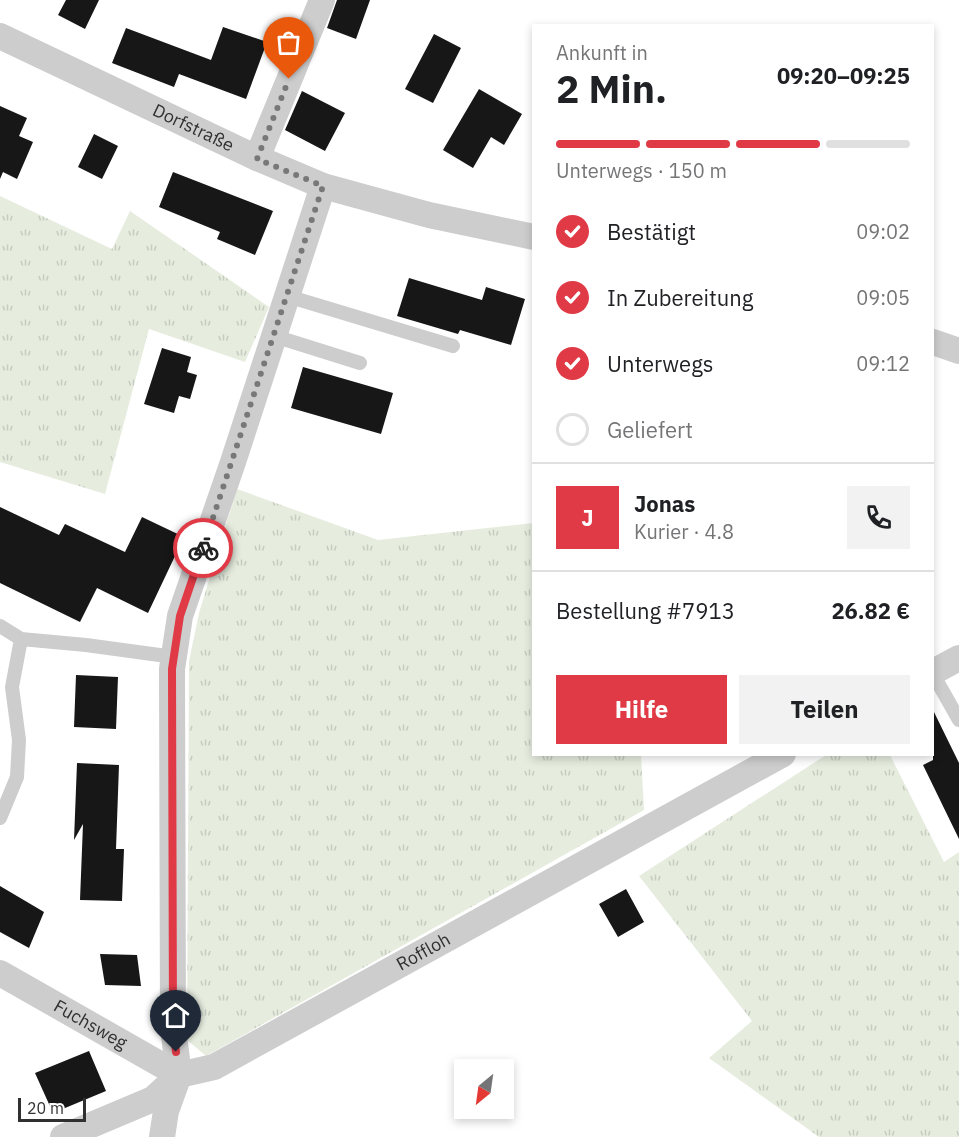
<!DOCTYPE html>
<html lang="de">
<meta charset="utf-8">
<style>
:root{--surface:#fff;--page:#f2f2f2;--text:#202124;--muted:#757577;--line:#e0e0e0;--accent:#e03a46}
body{margin:0;font-family:"IBM Plex Sans",sans-serif;background:var(--page);color:var(--text);height:100vh;display:flex;flex-direction:column;font-size:22px;white-space:nowrap}
*{box-sizing:border-box;margin:0}
p{font-size:20px;color:var(--muted)}
.icon{flex:none;width:33px;height:33px;fill:none;stroke:currentColor;stroke-width:2;stroke-linecap:round;stroke-linejoin:round}
.map{position:relative;flex:1;overflow:hidden}
.details{position:absolute;left:532px;top:24px;width:402px;height:732px;display:flex;flex-direction:column;background:var(--surface);border-radius:0px;box-shadow:0 3px 9px #0003}
.details>*{flex:none}
.needle{width:39px;rotate:209deg}
.buttons{position:absolute;left:454px;top:1059px;display:grid;gap:12px}
.buttons a{display:grid;place-items:center;width:60px;height:60px;border-radius:0px;background:var(--surface);box-shadow:0 3px 9px #0003;font-size:30px}
.scale{position:absolute;left:18px;bottom:15px;width:68px;box-sizing:border-box;padding-left:6px;border:3px solid #303030;border-top:0;font-size:16px;line-height:21px;white-space:nowrap;color:#303030;-webkit-text-stroke:4px #fff;paint-order:stroke}
.pin{position:absolute;display:grid;place-items:center;width:51px;height:51px;color:#fff;margin:-62px -26px;border-radius:50% 50% 50% 0;rotate:-45deg;box-shadow:0 0 6px #0007}
.pin .icon{rotate:45deg}
.courier{position:absolute;display:grid;place-items:center;width:60px;height:60px;margin:-30px;border:4px solid #e03a46;border-radius:50%;background:#fff;color:#222;box-shadow:0 2px 8px #0007}
.head em{font-style:normal;font-weight:800}
.head div{display:flex;flex-direction:column-reverse}
.head{display:flex;align-items:center;justify-content:space-between;height:102px;padding:0 24px}
h1{font-size:39px;font-weight:800;line-height:45px}
.bar{display:grid;grid-template-columns:repeat(4,1fr);gap:9px 6px;align-content:center;height:72px;padding:0 24px}
.bar i{height:8px;border-radius:4px;background:var(--line)}
.bar .selected{background:var(--accent)}
.bar p{grid-column:span 4}
.line{display:flex;align-items:center;gap:15px;padding:0 24px;border-top:2px solid var(--line)}
.line div{flex:1}
.round{display:grid;place-items:center;flex:none;width:63px;height:63px;border-radius:0px;background:var(--page)}
ol{padding:0 24px;list-style:none}
li{display:flex;align-items:center;gap:18px;height:66px}
li p{margin-inline-start:auto}
li .icon{padding:6px;border-radius:50%;background:var(--accent);color:#fff;stroke-width:4}
li:last-child{color:var(--muted)}
li i{width:33px;height:33px;border:3px solid var(--line);border-radius:50%}
.primary-button{display:flex;gap:12px;margin-top:auto;padding:12px 24px}
.primary-button a{flex:1;height:69px;border-radius:0px;background:var(--accent);color:#fff;font-size:24px;font-weight:800;line-height:69px;text-align:center}
.primary-button a+a{background:var(--page);color:var(--text)}
.map>svg:first-child{display:block}
</style>
<div class="map">
<svg width="959" height="1137" viewBox="0 0 959 1137">
<defs>
<pattern id="grass-tufts" width="24" height="20" patternUnits="userSpaceOnUse" patternTransform="scale(1.5)"><rect width="24" height="20" fill="#e6eddf"/><path d="M3 7l-1-3M5 7V3M7 7l1-3M15 17l-1-3M17 17v-4M19 17l1-3" fill="none" stroke="#c6ccc0"/></pattern>
</defs>
<rect width="100%" height="100%" fill="#fff"/>
<path fill="url(#grass-tufts)" d="M0 196 112 249 130 211 269 307 245 362 149 329 105 494 0 462Z
M237 489 378 540 534 523V754L641 755 644 810 206 1056 187 1040 189 661 199 613Z
M826 755H890L944 862 959 852V1137H819L709 1058 752 1021 639 876Z"/>
<path fill="#171717" d="M66 0H99L85 29 58 15Z
M337 0H370L356 39 327 28Z
M223 27 267 42 246 99 179 74 174 87 112 63 126 28 211 60Z
M434 34 461 48 433 103 405 89Z
M479 89 522 114 504 145 491 137 473 168 443 150Z
M302 91 345 113 325 151 285 130Z
M0 106 27 118 19 136 33 142 17 179 3 172 0 179Z
M94 134 118 146 102 179 78 167Z
M173 172 273 211 255 255 217 239 220 232 159 207Z
M409 278 482 300 486 287 525 299 511 345 460 330 458 334 397 316Z
M162 348 191 357 187 372 197 375 190 399 179 396 174 413 144 404Z
M303 367 393 393 381 434 291 408Z
M0 507 59 535 65 524 125 552 142 517 184 537 148 613 97 588 80 622 0 583Z
M76 675 118 677 116 729 74 727Z
M933 710 959 763V839L923 765 933 760Z
M77 763 119 765 116 849H124L122 901 80 900 83 824 74 840Z
M0 886 44 912 29 948 0 932Z
M626 889 644 922 618 937 599 904Z
M100 954 137 955 141 986 105 985Z
M89 1051 106 1091 53 1113 35 1073Z"/>
<g fill="none" stroke-linecap="round" stroke-linejoin="round">
<path stroke="#cdcdcd" stroke-width="14" d="M287 296 453 346
M274 336 360 363
M0 626 21 639 86 645 174 657
M933 674 959 720
M0 818 17 777 19 740 12 687 21 639"/>
<g stroke="#cdcdcd" stroke-width="26">
<path id="s1" d="M0 36 257 158 323 186 429 215 534 237"/>
<path d="M257 158 322 0"/>
<path d="M933 342 959 351"/>
<path d="M933 672 959 658"/>
<path id="s2" d="M0 973 179 1075"/>
<path id="s3" d="M63 1137 153 1099 179 1075 214 1067 783 754"/>
<path d="M162 1137 166 1111 179 1075 173 1028 172 669 180 616 233 462 323 186"/>
</g>
</g>
<g fill="none" stroke-linecap="round" stroke-linejoin="round">
<path stroke="#787878" stroke-width="6" stroke-dasharray="0 10.8" d="M203 548 323 186 257 159 289 79"/>
<path stroke="#e03a46" stroke-width="8" d="M176 1052 173 1028 172 669 180 616 203 548"/>
</g>
<g text-anchor="middle" stroke-width="6" stroke-linejoin="round" paint-order="stroke">
<g font-size="18" fill="#303030" stroke="#fff">
<text dy="6" stroke="none"><textPath href="#s1" startOffset="214">Dorfstraße</textPath></text>
<text dy="6" stroke="none"><textPath href="#s3" startOffset="408">Roffloh</textPath></text>
<text dy="6" stroke="none"><textPath href="#s2" startOffset="104">Fuchsweg</textPath></text>
</g>
</g>
</svg>
<div class="buttons">
<a><svg class="needle" viewBox="-14 -14 28 28"><path d="M0-13l5 13h-10z" fill="#e53935"/><path d="M0 13l5-13h-10z" fill="#757577"/></svg></a>
</div>
<div class="scale">20 m</div>
<div class="pin" style="left:289px;top:79px;background:#ea580c"><svg class="icon" aria-label="bag" viewBox="0 0 24 24"><path d="M5 8h14l-1 12H6zM9 8a3 3 0 0 1 6 0"/></svg></div>
<div class="pin" style="left:176px;top:1052px;background:#1f2937"><svg class="icon" aria-label="home" viewBox="0 0 24 24"><path d="M3 11l9-7 9 7M6 9v11h12V9"/></svg></div>
<div class="courier" style="left:203px;top:548px"><svg class="icon" aria-label="bike" viewBox="0 0 24 24"><circle cx="6" cy="16" r="4"/><circle cx="18" cy="16" r="4"/><path d="M6 16l4-8h5l3 8M10 8l3 8H6M13 5h3"/></svg></div>
<section class="details">
<div class="head"><div><h1>2 Min.</h1><p>Ankunft in</p></div><em>09:20–09:25</em></div>
<div class="bar"><i class="selected"></i><i class="selected"></i><i class="selected"></i><i></i><p>Unterwegs · 150 m</p></div>
<ol>
<li><svg class="icon" aria-label="check" viewBox="0 0 24 24"><path d="M5 12l5 5 9-10"/></svg>Bestätigt<p>09:02</p></li>
<li><svg class="icon" aria-label="check" viewBox="0 0 24 24"><path d="M5 12l5 5 9-10"/></svg>In Zubereitung<p>09:05</p></li>
<li><svg class="icon" aria-label="check" viewBox="0 0 24 24"><path d="M5 12l5 5 9-10"/></svg>Unterwegs<p>09:12</p></li>
<li><i></i>Geliefert</li>
</ol>
<div class="line" style="height:108px"><b class="round" style="background:var(--accent);color:#fff">J</b><div><b>Jonas</b><p>Kurier · 4.8</p></div><a class="round"><svg class="icon" aria-label="phone" viewBox="0 0 24 24"><path d="M5 4h4l2 5-3 2q2 4 5 5l2-3 5 2v4C11 20 4 13 5 4z"/></svg></a></div>
<div class="line" style="height:78px"><div>Bestellung #7913</div><b>26.82 €</b></div>
<div class="primary-button"><a>Hilfe</a><a>Teilen</a></div>
</section>
</div>
